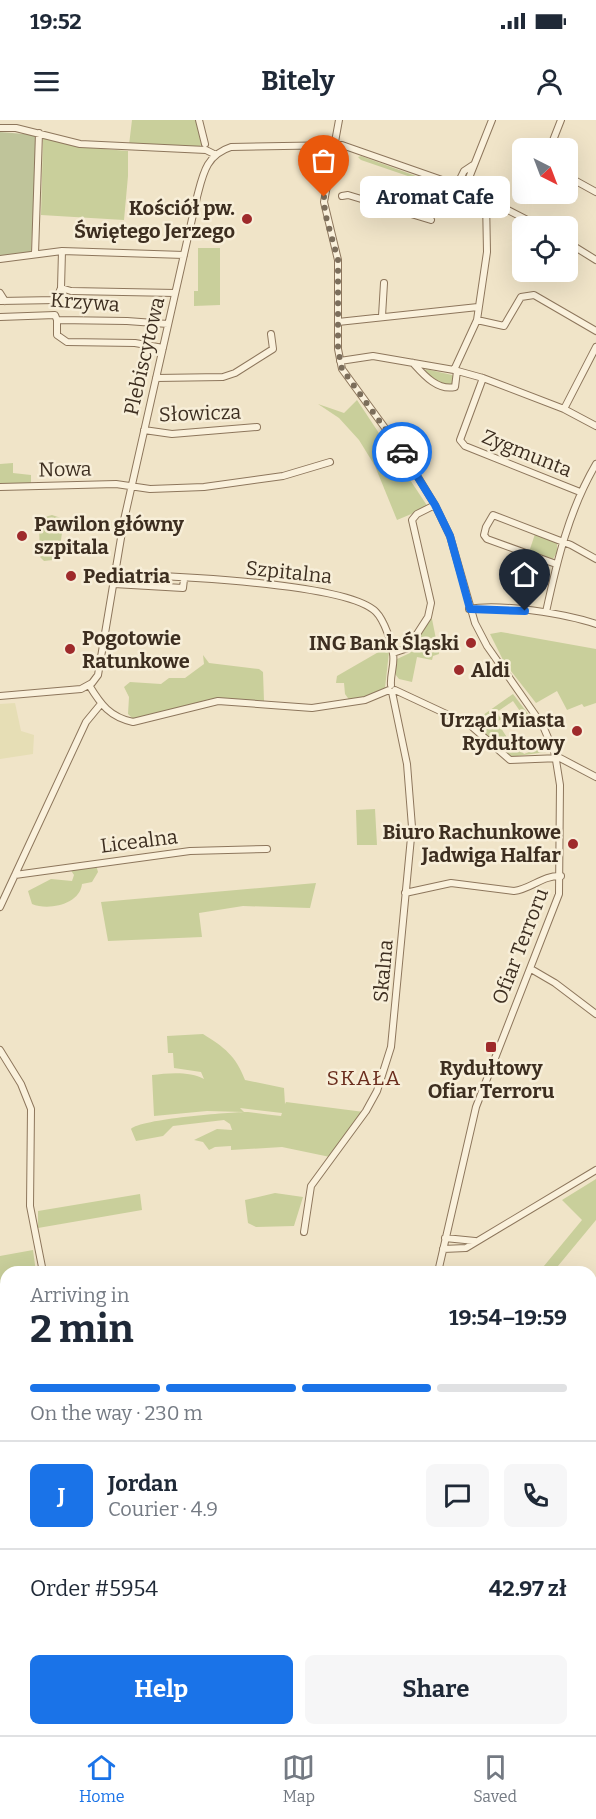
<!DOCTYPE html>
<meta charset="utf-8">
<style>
:root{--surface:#fff;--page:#f6f6f7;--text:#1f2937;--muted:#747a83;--line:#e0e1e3;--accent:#1a73e8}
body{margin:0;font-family:Bitter,serif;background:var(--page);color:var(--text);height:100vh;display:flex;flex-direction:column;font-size:22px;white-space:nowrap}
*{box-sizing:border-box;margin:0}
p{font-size:20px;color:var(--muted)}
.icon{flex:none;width:33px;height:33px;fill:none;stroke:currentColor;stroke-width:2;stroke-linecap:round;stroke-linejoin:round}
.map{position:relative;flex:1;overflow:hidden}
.panel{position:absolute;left:0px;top:1146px;width:597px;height:470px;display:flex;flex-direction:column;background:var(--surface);border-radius:18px 18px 0 0;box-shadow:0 6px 24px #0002}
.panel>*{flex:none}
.needle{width:39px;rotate:138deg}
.tools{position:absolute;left:512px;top:18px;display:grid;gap:12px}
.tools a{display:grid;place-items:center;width:66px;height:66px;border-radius:9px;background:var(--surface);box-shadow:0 6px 24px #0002;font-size:30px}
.pin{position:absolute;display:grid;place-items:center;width:51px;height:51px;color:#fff;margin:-62px -26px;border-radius:50% 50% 50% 0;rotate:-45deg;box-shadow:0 0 6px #0007}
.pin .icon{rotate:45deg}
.courier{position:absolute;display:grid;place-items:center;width:60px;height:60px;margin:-30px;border:4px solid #1a73e8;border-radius:50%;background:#fff;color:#222;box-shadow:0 2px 8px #0007}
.bubble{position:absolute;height:42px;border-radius:9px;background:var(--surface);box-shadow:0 6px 24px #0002;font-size:20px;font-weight:700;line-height:42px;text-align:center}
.head em{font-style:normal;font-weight:700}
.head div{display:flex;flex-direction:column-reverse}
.head{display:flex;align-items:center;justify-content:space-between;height:102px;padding:0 30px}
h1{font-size:39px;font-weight:700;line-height:45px}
.bar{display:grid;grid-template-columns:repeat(4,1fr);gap:9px 6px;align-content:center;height:72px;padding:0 30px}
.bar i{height:8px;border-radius:4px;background:var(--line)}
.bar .active{background:var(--accent)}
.bar p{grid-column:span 4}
.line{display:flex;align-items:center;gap:15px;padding:0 30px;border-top:2px solid var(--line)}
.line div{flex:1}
.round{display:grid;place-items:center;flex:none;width:63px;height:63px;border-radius:9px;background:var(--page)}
.button{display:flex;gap:12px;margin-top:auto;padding:12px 30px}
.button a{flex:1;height:69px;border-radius:9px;background:var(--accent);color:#fff;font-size:24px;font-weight:700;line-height:69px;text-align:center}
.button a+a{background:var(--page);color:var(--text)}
.status{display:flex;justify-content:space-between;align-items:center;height:42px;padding:0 30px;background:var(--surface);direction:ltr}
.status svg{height:16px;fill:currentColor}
header{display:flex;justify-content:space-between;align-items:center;height:78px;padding:0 30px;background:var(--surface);font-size:27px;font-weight:700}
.tabs{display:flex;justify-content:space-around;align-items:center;height:84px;border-top:2px solid var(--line);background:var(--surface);font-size:16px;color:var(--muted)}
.tabs a{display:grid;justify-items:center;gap:3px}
.tabs .active{color:var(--accent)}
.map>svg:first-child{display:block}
</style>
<div class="status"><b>19:52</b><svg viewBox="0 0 49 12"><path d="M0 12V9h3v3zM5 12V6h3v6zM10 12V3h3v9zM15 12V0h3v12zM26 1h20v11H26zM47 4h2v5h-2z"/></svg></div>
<header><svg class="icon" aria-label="menu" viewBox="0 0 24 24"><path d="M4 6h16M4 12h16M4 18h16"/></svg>Bitely<svg class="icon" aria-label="person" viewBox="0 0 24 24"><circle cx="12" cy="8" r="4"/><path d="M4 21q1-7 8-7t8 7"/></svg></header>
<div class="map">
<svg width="596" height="1615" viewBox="0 0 596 1615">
<rect width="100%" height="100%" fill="#f0e4c8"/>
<path fill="#e6deb5" d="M15 583 21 611 34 615 33 634 0 639V584Z"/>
<path fill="#c9cf9b" d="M132 0H196L202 23 199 28 129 25Z
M43 18 80 27 128 31V56L124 100 41 95Z
M361 36 435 63 437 66 361 40 358 37Z
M198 128H220V185L194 186V171H198Z
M426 249 452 255 455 258 453 264H440L423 253Z
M357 280 428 387 397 400 375 346 359 320 339 298 318 284 344 293Z
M13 343V353L31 355V363L0 366V344Z
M52 395 64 399 59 434 53 440 44 441 40 437 39 405 45 397Z
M535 414 557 423V432L553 439 529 432Z
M430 498 432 499 439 534 433 536 432 540 417 537 412 562 399 559 395 554 397 539 410 533Z
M501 512 596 529V583L584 587 582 584 567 590 557 571 536 583 504 542 490 514Z
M384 524 389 532 385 568 371 576 350 581 345 574 344 563H336L337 556 382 530 380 525Z
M203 535 209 543 259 549 263 552 264 581 221 578 139 598H132L128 594 129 577 124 567 130 562 161 564 169 558H185L204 544Z
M513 574 529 595 524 597 513 581 497 592 501 599 497 602 514 628 518 626 524 634 545 626 546 632 510 637 478 607 458 596 459 594 476 600Z
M375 689 377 725H357L356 690Z
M96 745 98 752 92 762 82 764C80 784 49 791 32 784L28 771 51 759 72 761 74 755 70 749Z
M316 763 310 788 243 786 199 793 202 817 108 821 101 782Z
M203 914C224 927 236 936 245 960L284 968 285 984 286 982 364 992 330 1037 282 1027 231 1030V1026L215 1027 209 1030 203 1022 194 1020 217 1009 232 1010 230 1004 224 1000 173 1006 163 1016 136 1021 131 1009C140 999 231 992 248 992 259 993 270 995 281 996L282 993 240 988 244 992 207 991 154 996 152 955C168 953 190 951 204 959L201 952 174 948 173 933H168L167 916Z
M596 1059V1100L553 1152H539L582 1100 562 1080Z
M275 1073 303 1077 294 1106 256 1107 248 1103 245 1080Z
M140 1074 142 1090 38 1108V1091Z
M33 1130 36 1152H6V1174L0 1182V1136Z
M596 1444V1529L591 1526V1446Z
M591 1603 596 1608 581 1615H457L458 1610H591Z
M318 1610H403L401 1615H314Z"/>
<path fill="#bfc49a" d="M0 12 37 15 31 132 0 136Z"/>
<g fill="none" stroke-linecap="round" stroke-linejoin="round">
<path stroke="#6f938a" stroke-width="2" d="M340 1615 344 1610"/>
<g stroke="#8d765c" stroke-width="8">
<path id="minor" d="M199 0 205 24
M339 0 324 82 338 140V229L342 249 404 334 435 385 450 416 475 503 487 526 543 606 555 634 560 665 559 774 476 987 438 1152
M0 8H16L80 24 206 30 214 34
M550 28 561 0
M567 56 596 72
M457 65 464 51 473 45
M465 68 492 0
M342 76 348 75 431 100
M567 122 596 140
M35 134 39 13
M0 139 62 131 184 135
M61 168 62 131
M0 173 5 181
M0 181 56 180 61 168 71 171 175 173
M382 196 384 163
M0 197 55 195 57 200 127 201 168 204
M57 200V215L67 222 135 223 163 228
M477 200 504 206 521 177 534 175 596 211
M338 202 478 187
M340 241 373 236 454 250 483 258 564 289 596 306
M413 243C423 254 437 271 455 267L457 251
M454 250 477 200 487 132 486 80
M156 258 223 257 235 253 273 229 271 214
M483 258 460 320 465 326 580 372
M564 289 596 227
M144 310 172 314 257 307
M0 367 116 364 150 369 204 367 283 356 330 342
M556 444 487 419 484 415 486 407 493 395 571 425 596 439
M116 454C164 456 347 462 376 492 384 500 392 523 393 534 395 544 390 555 391 565
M114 464 183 468 184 459
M469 489C500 483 567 494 596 504
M546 492C557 441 569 390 596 344
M393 533 408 528 428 497 431 483 412 400 417 394 435 385
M89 565C101 585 110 597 133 602L218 581 312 588 365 580 389 570
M395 570 470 605 510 640 560 638 596 657
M0 576 81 569 92 563 98 555 124 400 197 77C203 54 206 35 231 27L342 25 465 68 539 106
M15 755 190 731 267 729
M405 773 451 763 514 771C531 769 543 755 561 756
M0 787 86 602 100 585
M531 849 555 863 596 894
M0 930 21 964 31 989 30 1086 43 1152
M304 1112 311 1066 366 991 377 971 391 927 412 707 407 644 392 572
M445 1118 475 1121
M443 1129 466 1128 596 1050
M591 1265H596
M591 1292 596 1293
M591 1442 596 1440
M314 1615 318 1610
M590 1615 596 1612"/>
</g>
<use href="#minor" stroke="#faf1dc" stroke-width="6"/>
<g stroke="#3d2e20" stroke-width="4.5">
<path id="rail" d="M591 1360 596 1358
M0 1427 6 1432
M0 1527 6 1523
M254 1615 262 1610
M269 1615 274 1610
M292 1615 296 1610"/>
</g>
<use href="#rail" stroke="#f7eed8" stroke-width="2" stroke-dasharray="7" stroke-linecap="butt"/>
</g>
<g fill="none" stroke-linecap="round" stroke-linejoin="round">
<path stroke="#7c6e5b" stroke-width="6" stroke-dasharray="0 10.8" d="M324 77 325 93 338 140V229L342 249 402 332"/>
<path stroke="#1a73e8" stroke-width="8" d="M402 332 435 385 450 416 470 489 525 491"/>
</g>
<g fill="#9e2a2b" stroke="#f7eed8" stroke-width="2">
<circle cx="247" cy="99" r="6"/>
<circle cx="22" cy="416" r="6"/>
<circle cx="71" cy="456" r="6"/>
<circle cx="471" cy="523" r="6"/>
<circle cx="70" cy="529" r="6"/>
<circle cx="459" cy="550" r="6"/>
<circle cx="577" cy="611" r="6"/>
<circle cx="573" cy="724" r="6"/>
<rect x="485" y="921" width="12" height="12" rx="3"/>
</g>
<g text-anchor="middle" stroke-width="5" stroke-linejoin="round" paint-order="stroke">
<g font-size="20" font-weight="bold" fill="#3d2e20" stroke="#f7eed8" text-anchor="end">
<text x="235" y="95">Kościół pw.<tspan x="235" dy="23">Świętego Jerzego</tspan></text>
<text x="34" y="411" text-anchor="start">Pawilon główny<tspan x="34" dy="23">szpitala</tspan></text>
<text x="83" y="463" text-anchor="start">Pediatria</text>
<text x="82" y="525" text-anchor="start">Pogotowie<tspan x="82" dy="23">Ratunkowe</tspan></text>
<text x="459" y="530">ING Bank Śląski</text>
<text x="471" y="557" text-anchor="start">Aldi</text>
<text x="565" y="607">Urząd Miasta<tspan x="565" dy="23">Rydułtowy</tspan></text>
<text x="561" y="719">Biuro Rachunkowe<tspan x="561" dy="23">Jadwiga Halfar</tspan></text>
<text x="491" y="955" text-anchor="middle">Rydułtowy<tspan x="491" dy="23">Ofiar Terroru</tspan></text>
</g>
<g font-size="20" fill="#3d2e20" stroke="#f7eed8">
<text transform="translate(85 182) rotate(4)" y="7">Krzywa</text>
<text transform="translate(144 236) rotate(-77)" y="7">Plebiscytowa</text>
<text transform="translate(200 293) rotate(-2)" y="7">Słowicza</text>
<text transform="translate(527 333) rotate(22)" y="7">Zygmunta</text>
<text transform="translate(65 349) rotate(-1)" y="7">Nowa</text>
<text transform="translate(289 452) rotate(6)" y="7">Szpitalna</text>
<text transform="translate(139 721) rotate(-7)" y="7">Licealna</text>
<text transform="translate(520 826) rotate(-69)" y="7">Ofiar Terroru</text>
<text transform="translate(383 851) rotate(-85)" y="7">Skalna</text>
</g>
<g font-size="21" letter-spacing="1.5" fill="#6b2e1e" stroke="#f7eed8">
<text x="364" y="965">SKAŁA</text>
</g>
</g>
</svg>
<div class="tools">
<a><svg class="needle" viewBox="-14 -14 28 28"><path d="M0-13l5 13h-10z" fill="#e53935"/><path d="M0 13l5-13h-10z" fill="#747a83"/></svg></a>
<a><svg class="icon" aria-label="locate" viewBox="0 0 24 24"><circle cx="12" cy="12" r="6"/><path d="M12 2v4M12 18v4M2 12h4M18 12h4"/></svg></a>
</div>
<div class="pin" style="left:324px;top:77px;background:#ea580c"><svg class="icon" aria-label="bag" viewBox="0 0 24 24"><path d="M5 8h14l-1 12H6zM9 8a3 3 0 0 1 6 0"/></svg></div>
<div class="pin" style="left:525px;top:491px;background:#1f2937"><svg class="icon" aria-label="home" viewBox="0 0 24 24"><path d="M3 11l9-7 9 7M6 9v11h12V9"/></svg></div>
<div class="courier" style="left:402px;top:332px"><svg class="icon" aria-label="car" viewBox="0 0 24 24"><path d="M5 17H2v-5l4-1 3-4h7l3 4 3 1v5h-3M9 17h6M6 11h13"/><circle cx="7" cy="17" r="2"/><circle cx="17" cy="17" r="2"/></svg></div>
<div class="bubble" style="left:360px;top:56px;width:150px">Aromat Cafe</div>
<section class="panel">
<div class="head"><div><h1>2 min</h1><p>Arriving in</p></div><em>19:54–19:59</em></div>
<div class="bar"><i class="active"></i><i class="active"></i><i class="active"></i><i></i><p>On the way · 230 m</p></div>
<div class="line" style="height:108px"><b class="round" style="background:var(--accent);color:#fff">J</b><div><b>Jordan</b><p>Courier · 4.9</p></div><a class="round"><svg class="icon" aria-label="chat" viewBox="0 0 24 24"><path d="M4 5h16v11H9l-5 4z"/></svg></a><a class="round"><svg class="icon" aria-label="phone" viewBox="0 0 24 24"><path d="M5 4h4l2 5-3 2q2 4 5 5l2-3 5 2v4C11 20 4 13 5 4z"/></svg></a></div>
<div class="line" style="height:78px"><div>Order #5954</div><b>42.97 zł</b></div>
<div class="button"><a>Help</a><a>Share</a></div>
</section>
</div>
<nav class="tabs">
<a class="active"><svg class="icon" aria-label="home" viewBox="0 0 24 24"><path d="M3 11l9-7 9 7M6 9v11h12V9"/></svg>Home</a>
<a><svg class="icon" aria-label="map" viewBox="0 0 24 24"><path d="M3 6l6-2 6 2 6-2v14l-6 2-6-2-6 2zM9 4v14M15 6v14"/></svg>Map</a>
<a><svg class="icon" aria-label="saved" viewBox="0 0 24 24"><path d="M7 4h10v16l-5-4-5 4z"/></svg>Saved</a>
</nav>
